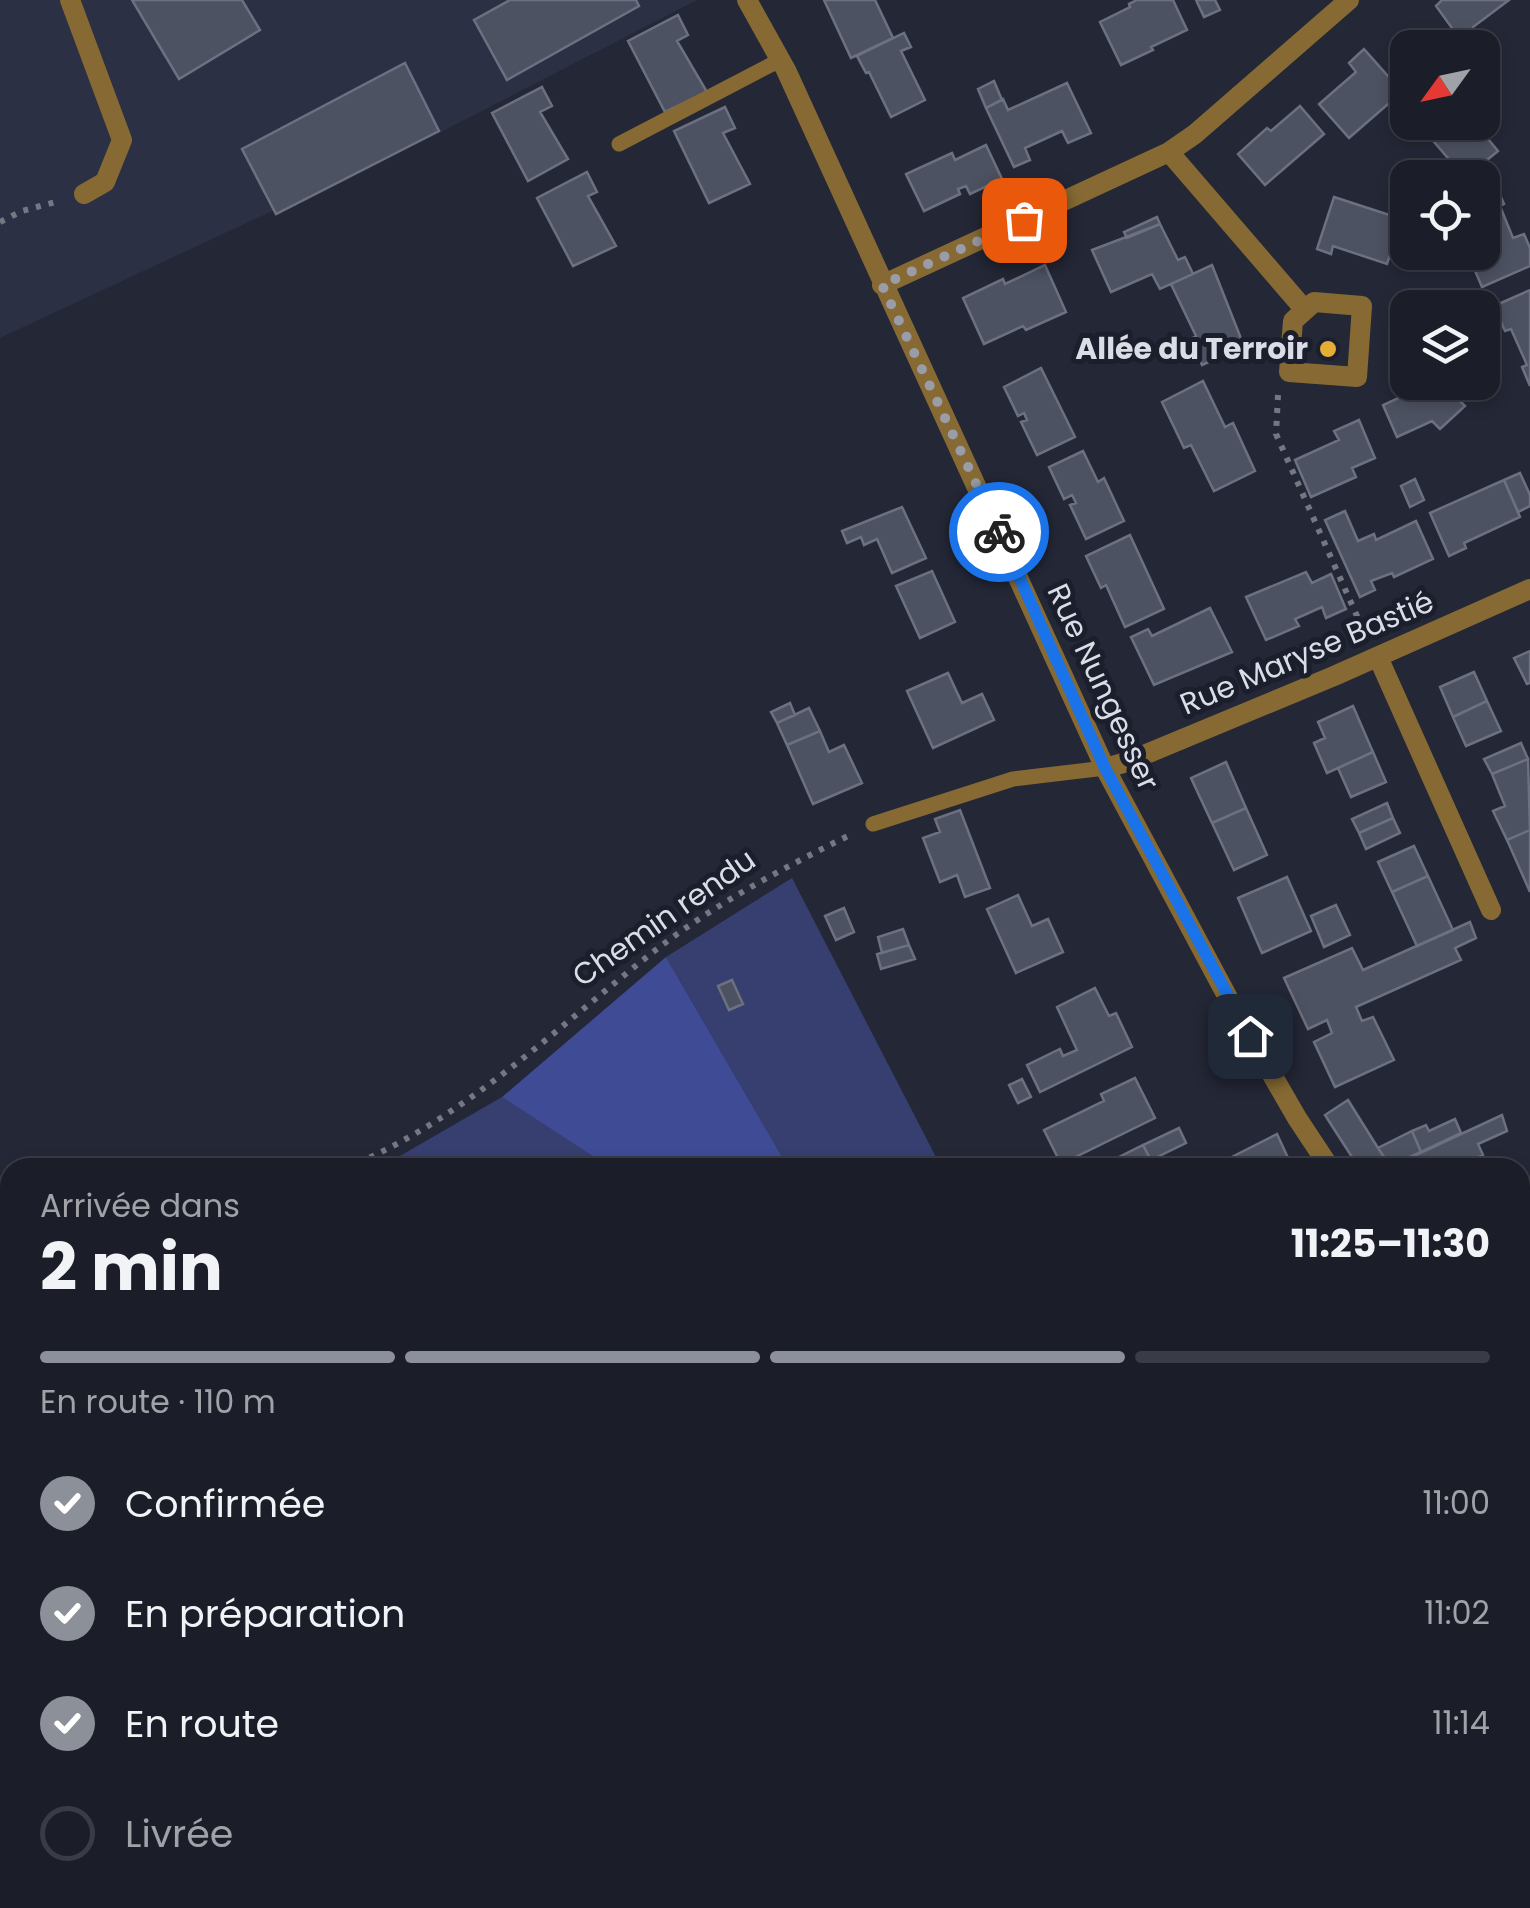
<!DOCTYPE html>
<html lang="fr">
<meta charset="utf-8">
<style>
:root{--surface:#1b1d28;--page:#282a34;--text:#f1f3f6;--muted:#a0a2a8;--line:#393b45;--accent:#8c9099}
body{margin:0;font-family:Poppins,sans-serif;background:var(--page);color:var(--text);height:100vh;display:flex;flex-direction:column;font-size:38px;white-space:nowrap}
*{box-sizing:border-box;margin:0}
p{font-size:32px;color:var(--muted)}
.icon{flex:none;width:55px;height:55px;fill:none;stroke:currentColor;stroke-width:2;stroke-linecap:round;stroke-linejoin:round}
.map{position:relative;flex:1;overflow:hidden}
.panel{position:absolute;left:0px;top:1158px;width:1530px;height:752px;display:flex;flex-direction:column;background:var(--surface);border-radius:30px 30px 0 0;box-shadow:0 5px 15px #0003,0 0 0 2px var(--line)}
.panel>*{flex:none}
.needle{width:65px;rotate:237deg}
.tools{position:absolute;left:1390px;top:30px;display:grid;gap:20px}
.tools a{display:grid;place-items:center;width:110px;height:110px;border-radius:20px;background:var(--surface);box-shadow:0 5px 15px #0003,0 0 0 2px var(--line);font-size:50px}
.pin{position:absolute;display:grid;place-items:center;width:85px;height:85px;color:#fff;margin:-42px;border-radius:20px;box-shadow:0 5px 15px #0006}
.courier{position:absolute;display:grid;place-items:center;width:100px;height:100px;margin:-50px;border:8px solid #1a73e8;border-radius:50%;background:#fff;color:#222;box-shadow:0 2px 12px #0007}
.overview em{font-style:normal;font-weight:700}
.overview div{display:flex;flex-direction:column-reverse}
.overview{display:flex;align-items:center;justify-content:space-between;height:170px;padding:0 40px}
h1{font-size:65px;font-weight:700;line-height:75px}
.bar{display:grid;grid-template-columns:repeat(4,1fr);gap:15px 10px;align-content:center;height:120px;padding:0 40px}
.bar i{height:12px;border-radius:8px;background:var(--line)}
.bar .active{background:var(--accent)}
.bar p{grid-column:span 4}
ol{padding:0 40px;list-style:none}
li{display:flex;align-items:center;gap:30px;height:110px}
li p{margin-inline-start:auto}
li .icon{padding:10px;border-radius:50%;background:var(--accent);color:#fff;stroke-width:4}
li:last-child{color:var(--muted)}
li i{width:55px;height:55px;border:5px solid var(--line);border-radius:50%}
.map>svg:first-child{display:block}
</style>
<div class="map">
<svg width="1530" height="1908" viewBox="0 0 1530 1908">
<rect width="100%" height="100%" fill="#242736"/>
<path fill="#2b3044" d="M0 0H697L439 133 0 338Z
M0 1274 10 1279V1900H1134L1147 1908H0Z"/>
<path fill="#363f70" d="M792 878 938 1161 924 1168 788 1167 666 957Z
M502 1097 609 1167 377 1168 386 1164Z
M1520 1235 1530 1250V1400L1520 1385Z"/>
<path fill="#3f4b95" d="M666 957 788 1167H609L502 1097Z"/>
<path fill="#4d5262" stroke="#6c7081" stroke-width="2.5" d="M132 0H242L260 30 179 79Z
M510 0H636L639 6 507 80 474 20Z
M824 0H875L893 38 851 58Z
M1137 0H1173L1187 30 1151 47 1153 50 1121 65 1100 22 1130 7 1129 4Z
M1196 0H1215L1220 10 1204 17Z
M1442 0H1509L1473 27 1475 31 1462 42 1436 6Z
M678 15 688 35 677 41 707 92 665 112 628 41Z
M904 33 911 47 901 51 925 100 891 117 869 72 866 73 857 56Z
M1364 49 1402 92 1349 138 1319 104 1356 72 1349 63Z
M405 63 439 131 276 214 242 149Z
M994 81 1002 100 986 108 978 89Z
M1067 83 1091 133 1068 143 1062 131 1025 148 1030 160 1014 167 986 108 1003 99 1008 110Z
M542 87 552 106 540 112 568 159 528 181 492 113Z
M1300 106 1324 134 1265 185 1238 154 1267 128 1271 131Z
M725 107 735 128 723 133 750 184 709 203 674 131Z
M1430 122H1474L1498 151 1465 178 1423 129Z
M986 145 1002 179 970 194 966 186 958 189 960 194 924 211 906 174 952 153 955 160Z
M587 172 597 192 588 196 616 246 573 266 537 198Z
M1497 188 1504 204 1500 206 1513 238 1524 234 1530 248V266L1482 287 1470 259 1474 257 1472 252H1482V194Z
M1334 197 1402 219 1387 264 1333 246 1331 254 1317 249Z
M1157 217 1160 224 1127 238 1124 232Z
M1160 224 1178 260 1185 257 1193 274 1160 289 1152 274 1111 292 1092 250Z
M1045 265 1066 312 1026 330 1023 326 984 344 963 298 1003 279 1005 284Z
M1212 265 1244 346 1202 365 1191 339 1196 336 1171 284Z
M1530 290V386L1522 367 1527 365 1511 329 1505 331 1494 306Z
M1041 368 1075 437 1037 455 1021 422 1027 420 1024 413 1018 416 1004 387Z
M1203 381 1225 427 1233 423 1255 471 1214 491 1191 445 1184 448 1162 402Z
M1429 382H1458L1449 390 1465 406 1440 429 1432 421 1397 437 1383 405 1407 394 1412 399Z
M1359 420 1375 458 1352 468 1356 477 1311 497 1295 460 1339 440 1334 431Z
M1083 451 1098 482 1104 478 1124 521 1086 539 1070 505 1076 503 1072 495 1064 499 1049 467Z
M1520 473 1530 495V506L1518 512 1504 480Z
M1415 479 1424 500 1410 507 1401 486Z
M1504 480 1520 517 1464 543 1466 548 1449 556 1430 513Z
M902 507 926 558 892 573 877 539 864 545 861 537 847 543 842 531Z
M1345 511 1358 541 1374 534 1376 540 1416 521 1433 559 1394 577 1392 573 1371 581 1375 590 1360 597 1325 520Z
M1130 535 1164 609 1125 627 1106 585 1101 588 1086 556Z
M932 571 955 622 920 638 896 586Z
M1306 572 1312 583 1331 574 1346 609 1326 618 1322 607 1295 619 1299 626 1266 640 1246 597Z
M1210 608 1232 652 1154 685 1131 637 1148 629 1152 636Z
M1530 651V683L1527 684 1514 658Z
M1474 672 1487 701 1453 717 1440 687Z
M948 673 962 703 982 694 994 720 933 748 907 691Z
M1487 701 1501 731 1466 746 1453 717Z
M790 703 795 715 777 723 771 712Z
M1353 706 1373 752 1327 773 1314 743 1325 738 1318 722Z
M809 708 820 731 787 745 777 723Z
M820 731 829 752 844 745 862 783 813 804 787 745Z
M1521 743 1528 759 1492 774 1484 759Z
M1373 752 1386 782 1351 797 1338 768Z
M1528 759 1530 830 1507 840 1493 811 1505 806 1492 774Z
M1226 762 1246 808 1212 823 1191 778Z
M1387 803 1393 818 1359 833 1352 819Z
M1246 808 1267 855 1234 870 1212 823Z
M960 810 990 888 965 897 957 875 940 882 923 838 940 832 935 819Z
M1393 818 1400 833 1366 849 1359 833Z
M1530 830V892L1507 840Z
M1414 846 1428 876 1392 892 1378 862Z
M1428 876 1453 930 1417 946 1392 892Z
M1287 877 1311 931 1262 953 1238 898Z
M1018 895 1032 926 1048 919 1063 952 1016 973 987 909Z
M1336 905 1350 935 1324 947 1311 916Z
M844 908 854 932 836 940 825 916Z
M1470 922 1476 938 1455 948 1461 960 1356 1007 1362 1021 1373 1017 1394 1060 1335 1087 1314 1042 1332 1033 1327 1020 1308 1029 1284 978 1352 948 1363 970Z
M903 929 909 945 882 953 878 937Z
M909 945 915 959 881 969 877 954Z
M732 980 743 1004 729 1010 718 986Z
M1095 988 1109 1016 1116 1013 1132 1047 1040 1092 1027 1065 1060 1049 1063 1056 1077 1050 1057 1007Z
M1135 1078 1155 1118 1061 1164 1044 1130 1104 1101 1101 1094Z
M1022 1079 1031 1097 1018 1103 1009 1085Z
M1348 1100 1378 1148 1390 1166 1359 1168 1325 1115Z
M1502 1115 1507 1131 1478 1144 1483 1155 1456 1168H1388Z
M1455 1119 1461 1133 1421 1152 1412 1131 1426 1125 1429 1131Z
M1179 1128 1186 1143 1151 1160 1143 1145Z
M1412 1131 1421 1152 1390 1166 1378 1148Z
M1277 1134 1289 1160 1275 1168H1210Z
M1143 1145 1150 1159 1132 1168H1114L1111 1161Z
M1530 1653V1743L1520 1749V1658Z
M1523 1787 1530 1799V1847L1520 1830V1789Z"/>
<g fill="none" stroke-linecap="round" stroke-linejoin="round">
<path stroke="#757884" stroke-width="6" stroke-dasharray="5 8" stroke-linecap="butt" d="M0 222 22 211 59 201
M1278 395 1276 434 1365 634
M346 1168C464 1120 557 1027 657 949 718 902 785 867 854 833
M0 1262 10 1267"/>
<path stroke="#876a33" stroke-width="15" d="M619 144 780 60
M873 824 1013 779 1105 768"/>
<path stroke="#876a33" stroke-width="20" d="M70 0 122 140 105 182 84 194
M747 0 786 70 1105 768 1234 1009 1297 1118 1330 1168
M1169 152 1305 310
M882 285 1169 152 1195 134 1349 0
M1314 302 1362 306 1357 377 1289 372 1293 321Z
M1378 657 1491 910
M1105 768 1127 762 1334 676 1530 589
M1520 1461 1530 1476"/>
</g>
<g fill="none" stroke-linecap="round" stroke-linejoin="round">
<path stroke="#9a9da8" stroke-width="10" stroke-dasharray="0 18" d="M999 532 882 285 1024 220"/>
<path stroke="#1a73e8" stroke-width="12" d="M999 532 1105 768 1250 1036"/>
</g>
<circle fill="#e5ad35" stroke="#1b1e2c" stroke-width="4" cx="1328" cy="349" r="10"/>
<g text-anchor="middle" stroke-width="10" stroke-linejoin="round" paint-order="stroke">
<g font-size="30" font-weight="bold" fill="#dadde6" stroke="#1b1e2c" text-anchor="end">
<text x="1308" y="359">Allée du Terroir</text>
</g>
<g font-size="30" fill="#dadde6" stroke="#1b1e2c">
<text transform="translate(1307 653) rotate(-23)" y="10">Rue Maryse Bastié</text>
<text transform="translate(1103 687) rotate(65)" y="10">Rue Nungesser</text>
<text transform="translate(664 918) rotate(-35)" y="10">Chemin rendu</text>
</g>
</g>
</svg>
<div class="tools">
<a><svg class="needle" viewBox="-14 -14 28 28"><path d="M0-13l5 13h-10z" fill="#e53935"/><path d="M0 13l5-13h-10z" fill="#a0a2a8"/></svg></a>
<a><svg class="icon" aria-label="locate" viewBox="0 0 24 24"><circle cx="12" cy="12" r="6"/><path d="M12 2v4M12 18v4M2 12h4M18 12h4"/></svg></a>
<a><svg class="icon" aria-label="layers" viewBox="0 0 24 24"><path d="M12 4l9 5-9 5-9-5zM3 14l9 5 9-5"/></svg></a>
</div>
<div class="pin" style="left:1024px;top:220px;background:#ea580c"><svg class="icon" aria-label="bag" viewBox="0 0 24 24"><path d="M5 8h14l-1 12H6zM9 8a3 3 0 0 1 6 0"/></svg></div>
<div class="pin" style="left:1250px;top:1036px;background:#1f2937"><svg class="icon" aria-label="home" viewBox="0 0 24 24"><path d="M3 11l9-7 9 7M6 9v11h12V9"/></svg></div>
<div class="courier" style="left:999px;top:532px"><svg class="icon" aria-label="bike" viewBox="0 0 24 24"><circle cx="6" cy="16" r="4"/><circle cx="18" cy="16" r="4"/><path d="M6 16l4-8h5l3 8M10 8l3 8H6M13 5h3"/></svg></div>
<section class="panel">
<div class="overview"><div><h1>2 min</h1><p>Arrivée dans</p></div><em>11:25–11:30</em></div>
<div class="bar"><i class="active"></i><i class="active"></i><i class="active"></i><i></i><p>En route · 110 m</p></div>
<ol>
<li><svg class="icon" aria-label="check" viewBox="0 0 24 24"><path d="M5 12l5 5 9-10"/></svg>Confirmée<p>11:00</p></li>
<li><svg class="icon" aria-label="check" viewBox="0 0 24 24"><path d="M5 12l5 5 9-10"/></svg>En préparation<p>11:02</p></li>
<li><svg class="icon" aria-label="check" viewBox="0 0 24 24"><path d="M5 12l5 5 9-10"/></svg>En route<p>11:14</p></li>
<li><i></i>Livrée</li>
</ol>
</section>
</div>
